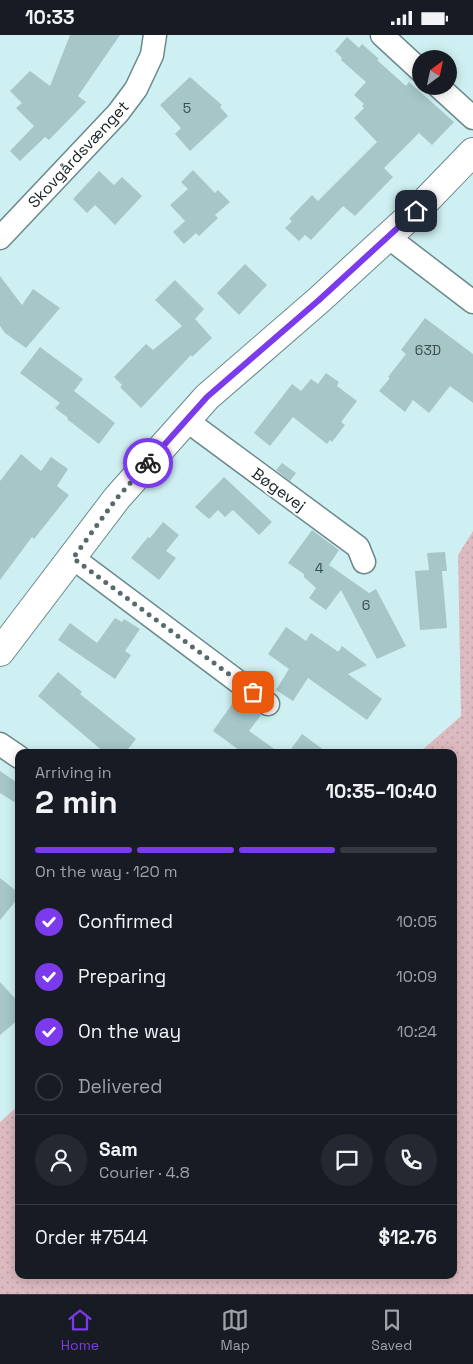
<!DOCTYPE html>
<meta charset="utf-8">
<style>
:root{--surface:#171b24;--page:#242831;--text:#f1f3f6;--muted:#9ea1a6;--line:#363941;--accent:#7c3aed}
body{margin:0;font-family:"Space Grotesk",sans-serif;background:var(--page);color:var(--text);height:100vh;display:flex;flex-direction:column;font-size:19px;white-space:nowrap}
*{box-sizing:border-box;margin:0}
p{font-size:16px;color:var(--muted)}
.icon{flex:none;width:28px;height:28px;fill:none;stroke:currentColor;stroke-width:2;stroke-linecap:round;stroke-linejoin:round}
.map{position:relative;flex:1;overflow:hidden}
.side{position:absolute;left:15px;top:714px;width:442px;height:530px;display:flex;flex-direction:column;background:var(--surface);border-radius:10px;box-shadow:0 2px 12px #0003}
.side>*{flex:none}
.needle{width:32px;rotate:33deg}
.tools{position:absolute;left:412px;top:15px;display:grid;gap:10px}
.tools a{display:grid;place-items:center;width:45px;height:45px;border-radius:50%;background:var(--surface);box-shadow:0 2px 12px #0003;font-size:25px}
.pin{position:absolute;display:grid;place-items:center;width:42px;height:42px;color:#fff;margin:-21px;border-radius:10px;box-shadow:0 2px 8px #0006}
.courier{position:absolute;display:grid;place-items:center;width:50px;height:50px;margin:-25px;border:4px solid #7c3aed;border-radius:50%;background:#fff;color:#222;box-shadow:0 1px 6px #0007}
.head em{font-style:normal;font-weight:600}
.head div{display:flex;flex-direction:column-reverse}
.head{display:flex;align-items:center;justify-content:space-between;height:85px;padding:0 20px}
h1{font-size:32px;font-weight:600;line-height:38px}
.bar{display:grid;grid-template-columns:repeat(4,1fr);gap:8px 5px;align-content:center;height:60px;padding:0 20px}
.bar i{height:6px;border-radius:4px;background:var(--line)}
.bar .selected{background:var(--accent)}
.bar p{grid-column:span 4}
.line{display:flex;align-items:center;gap:12px;padding:0 20px;border-top:1px solid var(--line)}
.line div{flex:1}
.round{display:grid;place-items:center;flex:none;width:52px;height:52px;border-radius:26px;background:var(--page)}
ol{padding:0 20px;list-style:none}
li{display:flex;align-items:center;gap:15px;height:55px}
li p{margin-inline-start:auto}
li .icon{padding:5px;border-radius:50%;background:var(--accent);color:#fff;stroke-width:4}
li:last-child{color:var(--muted)}
li i{width:28px;height:28px;border:2px solid var(--line);border-radius:50%}
.status{display:flex;justify-content:space-between;align-items:center;height:35px;padding:0 25px;background:var(--surface);direction:ltr}
.status svg{height:14px;fill:currentColor}
.dock{display:flex;justify-content:space-around;align-items:center;height:70px;border-top:1px solid var(--line);background:var(--surface);font-size:14px;color:var(--muted)}
.dock a{display:grid;justify-items:center;gap:2px}
.dock .selected{color:var(--accent)}
.map>svg:first-child{display:block}
</style>
<div class="status"><b>10:33</b><svg viewBox="0 0 49 12"><path d="M0 12V9h3v3zM5 12V6h3v6zM10 12V3h3v9zM15 12V0h3v12zM26 1h20v11H26zM47 4h2v5h-2z"/></svg></div>
<div class="map">
<svg width="473" height="1259" viewBox="0 0 473 1259">
<defs>
<pattern id="park-dots" width="8" height="8" patternUnits="userSpaceOnUse" patternTransform="scale(1.25)"><rect width="8" height="8" fill="#dcbac0"/><path d="M2 2h.1M6 6h.1" fill="none" stroke="#bca0a5" stroke-width="1.8" stroke-linecap="round"/></pattern>
</defs>
<rect width="100%" height="100%" fill="#cff0f2"/>
<path fill="url(#park-dots)" d="M473 496V1259H0V1087L19 1070V1240H454V718L420 717 461 681 458 520Z"/>
<path fill="#a6c6c8" d="M70 0H120L78 61 86 67 49 105 45 102 20 126 10 116 34 91 16 73 22 68 10 56 30 36 50 51Z
M347 2 359 13 362 9 379 24 377 25 406 51 409 47 454 87 432 110 419 98 384 133 393 142 355 181 343 171 311 205 305 200 299 206 285 193 292 186 289 184 312 160 318 166 377 107 354 83 364 73 362 71 364 69 354 60 366 47 341 25 342 23 335 16Z
M190 42 222 70 220 72 228 81 190 116 175 99 181 93 160 70Z
M193 135 215 158 218 155 230 167 215 180 218 183 199 201 196 198 184 209 173 197 185 186 170 170 188 154 181 147Z
M99 136 114 150 122 142 142 161 115 190 95 170 87 178 73 164Z
M245 229 267 250 239 280 217 258Z
M0 241 22 270 33 254 60 273 26 313 5 298 0 291Z
M175 245 204 274 195 284 212 303 192 322 191 320 141 373 120 352 122 350 114 342 146 309 153 315 182 291 155 265Z
M425 283 473 319V368L450 351 429 378 413 365 405 377 379 356 390 343 388 342 406 319 401 315Z
M40 312 83 344 74 356 115 388 99 409 67 384 68 383 55 373 60 368 20 338Z
M326 338 339 347 337 351 357 366 341 387 345 390 332 407 330 405 327 409 293 382 270 411 254 398 292 349 301 356 311 344 318 349Z
M21 419 41 436 51 422 68 434 57 451 69 460 34 504 32 502 0 545V446Z
M282 428 296 438 290 446 276 435Z
M224 442 272 487 259 500 233 475 225 482 218 475 209 484 195 472Z
M163 487 179 500 166 516 176 523 159 545 131 523 148 502 150 503Z
M312 495 339 515 329 530 369 558 376 554 406 611 377 624 341 555 326 575 309 563 316 553 304 542V539L288 528Z
M445 517 447 536H442L447 593 420 595 415 536 429 535 427 518Z
M115 583 122 587 124 584 140 594 125 616 131 620 115 644 58 605 70 588 97 608Z
M286 592 306 606 311 598 337 616H339L342 611 367 630 348 639 382 664 367 685 308 643 293 666 276 655 289 634 268 619Z
M58 637 82 657 80 659 136 704 125 718H105L38 661Z
M237 662 261 680 249 696 280 718H243L213 696Z
M302 699 328 718H288Z
M0 736 19 749V770L0 758Z
M0 843 19 858V862L0 885Z
M0 947 19 968V984L0 1000Z"/>
<g fill="none" stroke-linecap="round" stroke-linejoin="round">
<g stroke="#6b898c" stroke-width="25">
<path id="minor" d="M382 0 421 36
M438 51 473 83
M388 202 473 267
M0 203 118 78 136 54 152 20 155 0
M186 385 358 512 364 527
M73 523 268 669
M0 709 19 722"/>
</g>
<g stroke="#6b898c" stroke-width="30">
<path id="major" d="M0 617 117 463 207 362 319 265 416 176 473 117"/>
</g>
<use href="#minor" stroke="#fff" stroke-width="22"/>
<use href="#major" stroke="#fff" stroke-width="28"/>
</g>
<g fill="none" stroke-linecap="round" stroke-linejoin="round">
<path stroke="#576b6c" stroke-width="5" stroke-dasharray="0 9" d="M148 428 117 463 73 523 253 657"/>
<path stroke="#7c3aed" stroke-width="6" d="M148 428 207 362 319 265 416 176"/>
</g>
<g text-anchor="middle" stroke-width="4" stroke-linejoin="round" paint-order="stroke">
<g font-size="14" fill="#3a4c4d">
<text x="187" y="78">5</text>
<text x="428" y="320">63D</text>
<text x="319" y="538">4</text>
<text x="366" y="575">6</text>
</g>
<g font-size="16" fill="#162324" stroke="#fff">
<text transform="translate(78 119) rotate(-47)" y="6">Skovgårdsvænget</text>
<text transform="translate(279 454) rotate(36)" y="6">Bøgevej</text>
</g>
</g>
</svg>
<div class="tools">
<a><svg class="needle" viewBox="-14 -14 28 28"><path d="M0-13l5 13h-10z" fill="#e53935"/><path d="M0 13l5-13h-10z" fill="#9ea1a6"/></svg></a>
</div>
<div class="pin" style="left:253px;top:657px;background:#ea580c"><svg class="icon" aria-label="bag" viewBox="0 0 24 24"><path d="M5 8h14l-1 12H6zM9 8a3 3 0 0 1 6 0"/></svg></div>
<div class="pin" style="left:416px;top:176px;background:#1f2937"><svg class="icon" aria-label="home" viewBox="0 0 24 24"><path d="M3 11l9-7 9 7M6 9v11h12V9"/></svg></div>
<div class="courier" style="left:148px;top:428px"><svg class="icon" aria-label="bike" viewBox="0 0 24 24"><circle cx="6" cy="16" r="4"/><circle cx="18" cy="16" r="4"/><path d="M6 16l4-8h5l3 8M10 8l3 8H6M13 5h3"/></svg></div>
<section class="side">
<div class="head"><div><h1>2 min</h1><p>Arriving in</p></div><em>10:35–10:40</em></div>
<div class="bar"><i class="selected"></i><i class="selected"></i><i class="selected"></i><i></i><p>On the way · 120 m</p></div>
<ol>
<li><svg class="icon" aria-label="check" viewBox="0 0 24 24"><path d="M5 12l5 5 9-10"/></svg>Confirmed<p>10:05</p></li>
<li><svg class="icon" aria-label="check" viewBox="0 0 24 24"><path d="M5 12l5 5 9-10"/></svg>Preparing<p>10:09</p></li>
<li><svg class="icon" aria-label="check" viewBox="0 0 24 24"><path d="M5 12l5 5 9-10"/></svg>On the way<p>10:24</p></li>
<li><i></i>Delivered</li>
</ol>
<div class="line" style="height:90px"><a class="round"><svg class="icon" aria-label="person" viewBox="0 0 24 24"><circle cx="12" cy="8" r="4"/><path d="M4 21q1-7 8-7t8 7"/></svg></a><div><b>Sam</b><p>Courier · 4.8</p></div><a class="round"><svg class="icon" aria-label="chat" viewBox="0 0 24 24"><path d="M4 5h16v11H9l-5 4z"/></svg></a><a class="round"><svg class="icon" aria-label="phone" viewBox="0 0 24 24"><path d="M5 4h4l2 5-3 2q2 4 5 5l2-3 5 2v4C11 20 4 13 5 4z"/></svg></a></div>
<div class="line" style="height:65px"><div>Order #7544</div><b>$12.76</b></div>
</section>
</div>
<nav class="dock">
<a class="selected"><svg class="icon" aria-label="home" viewBox="0 0 24 24"><path d="M3 11l9-7 9 7M6 9v11h12V9"/></svg>Home</a>
<a><svg class="icon" aria-label="map" viewBox="0 0 24 24"><path d="M3 6l6-2 6 2 6-2v14l-6 2-6-2-6 2zM9 4v14M15 6v14"/></svg>Map</a>
<a><svg class="icon" aria-label="saved" viewBox="0 0 24 24"><path d="M7 4h10v16l-5-4-5 4z"/></svg>Saved</a>
</nav>
